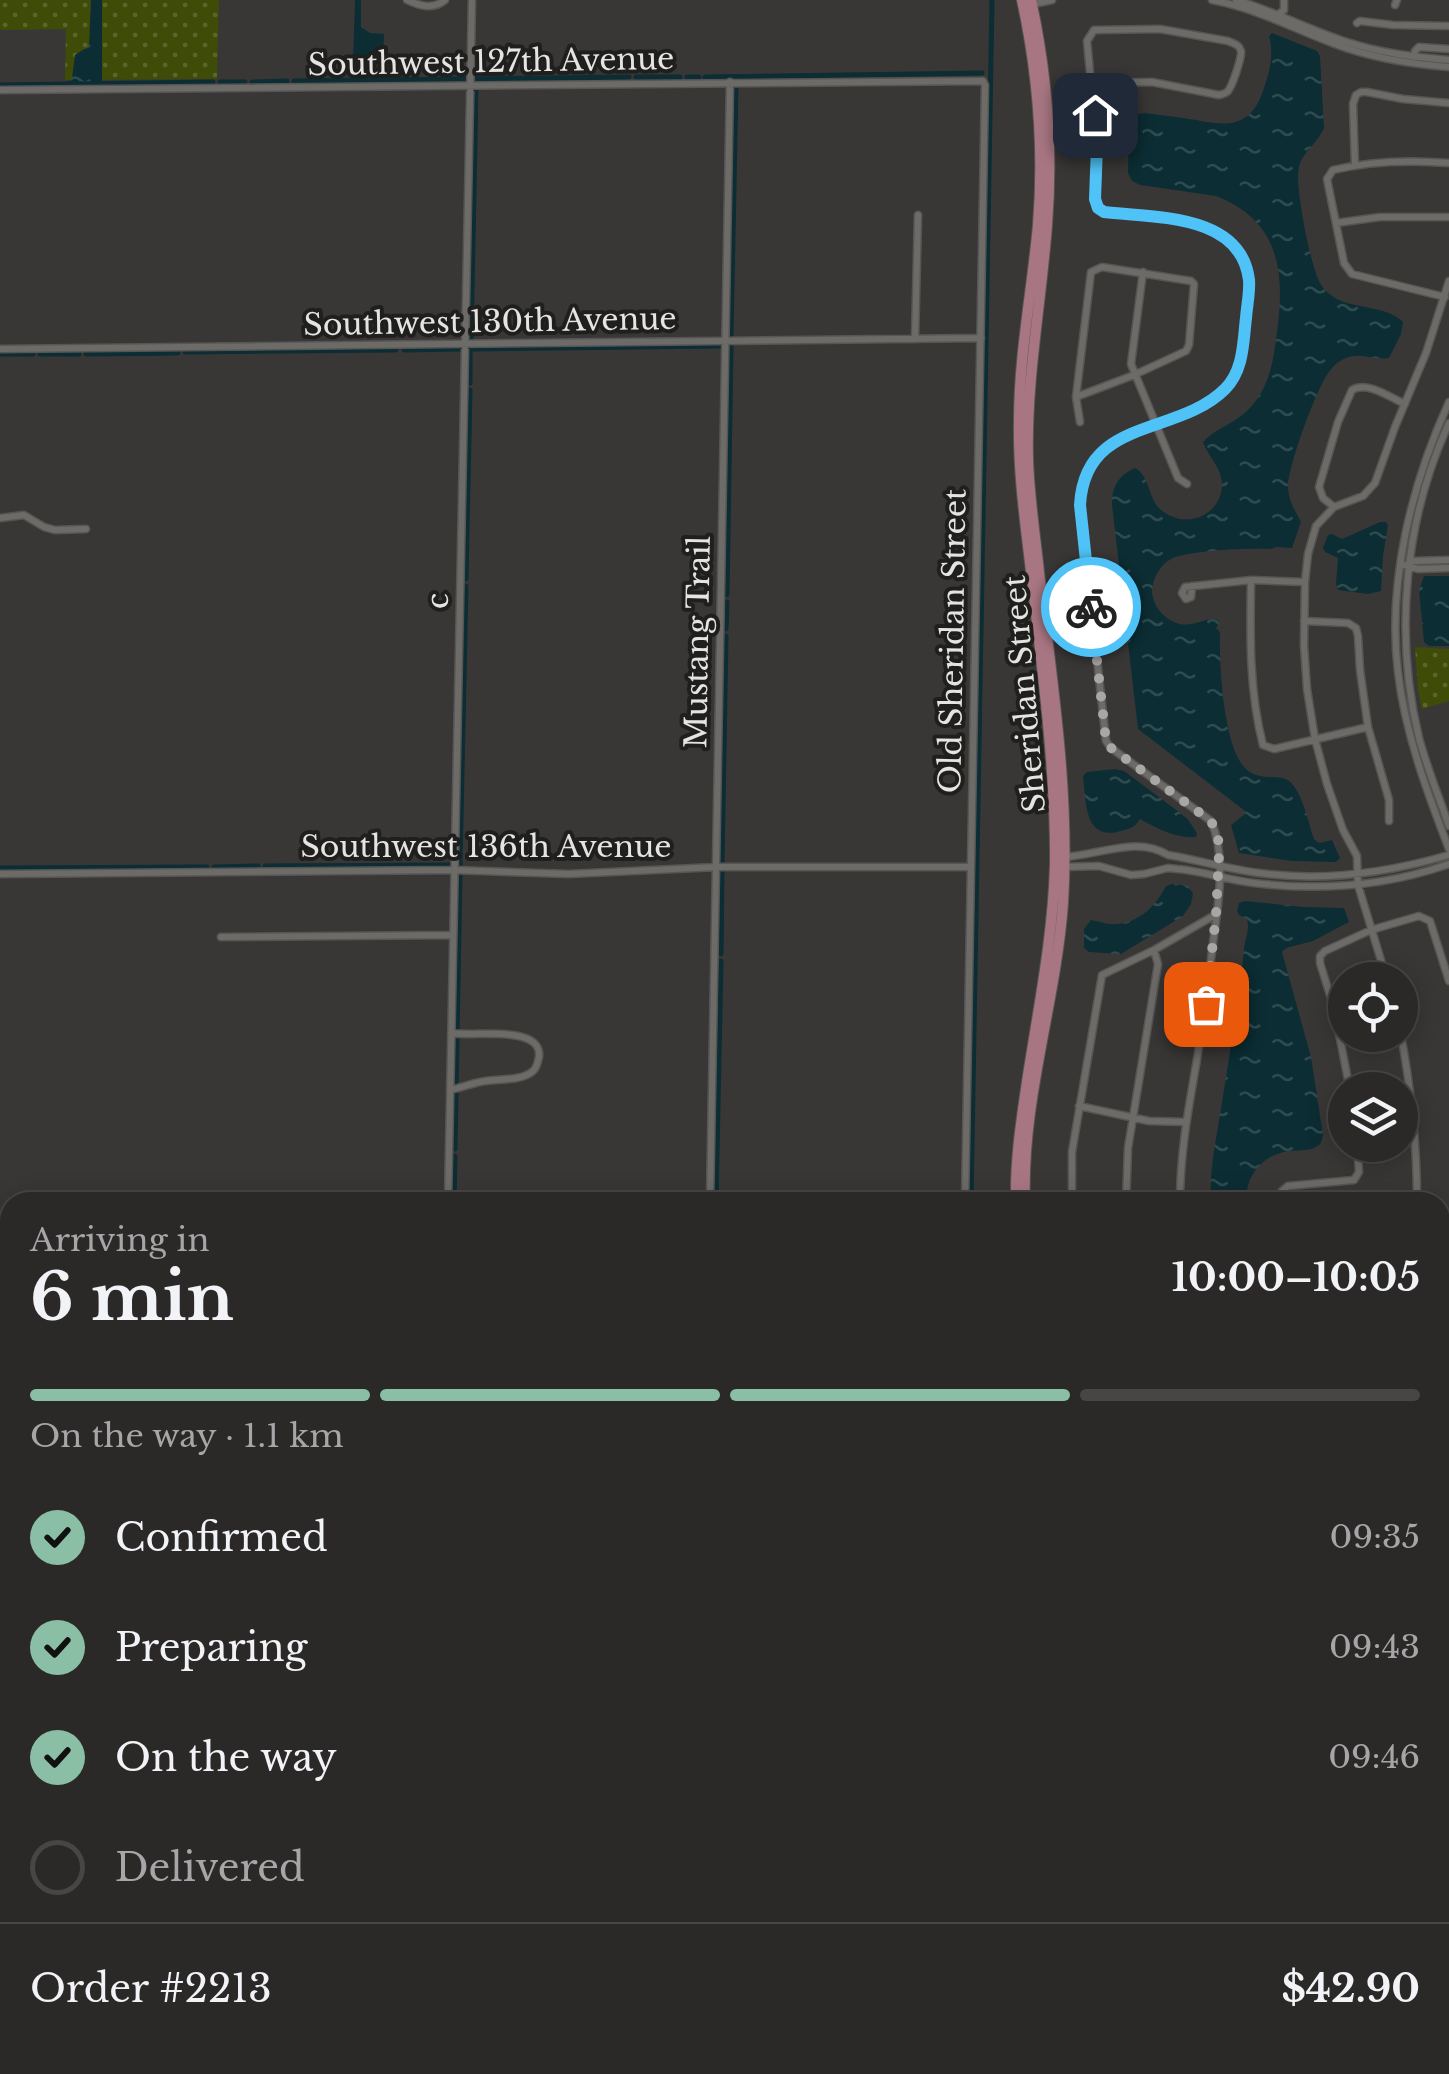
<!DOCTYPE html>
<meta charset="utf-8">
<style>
:root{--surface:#2b2928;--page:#373534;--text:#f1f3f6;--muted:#a6a6a8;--line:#474545;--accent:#8abfa5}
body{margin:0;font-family:"Libre Baskerville",serif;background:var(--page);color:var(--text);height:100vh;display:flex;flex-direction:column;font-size:38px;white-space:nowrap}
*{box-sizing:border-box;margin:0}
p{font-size:32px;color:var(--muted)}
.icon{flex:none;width:55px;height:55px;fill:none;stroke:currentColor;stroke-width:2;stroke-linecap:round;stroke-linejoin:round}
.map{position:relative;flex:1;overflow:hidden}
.details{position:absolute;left:0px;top:1192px;width:1450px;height:882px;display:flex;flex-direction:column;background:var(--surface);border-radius:30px 30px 0 0;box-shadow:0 5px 25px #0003,0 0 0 2px var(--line)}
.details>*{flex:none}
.fabs{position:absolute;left:1328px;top:962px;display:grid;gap:20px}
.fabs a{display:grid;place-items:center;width:90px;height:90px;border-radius:50%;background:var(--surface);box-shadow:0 5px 25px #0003,0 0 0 2px var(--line);font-size:50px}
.pin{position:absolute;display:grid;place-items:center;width:85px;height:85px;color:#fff;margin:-42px;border-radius:20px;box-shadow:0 5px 15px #0006}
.courier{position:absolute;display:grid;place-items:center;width:100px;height:100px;margin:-50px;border:8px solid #4fc3f7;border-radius:50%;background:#fff;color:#222;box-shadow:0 2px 12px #0007}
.overview em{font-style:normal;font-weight:700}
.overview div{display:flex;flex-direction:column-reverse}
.overview{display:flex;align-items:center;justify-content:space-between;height:170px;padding:0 30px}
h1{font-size:65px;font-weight:700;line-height:75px}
.bar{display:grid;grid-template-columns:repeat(4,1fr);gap:15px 10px;align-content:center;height:120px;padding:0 30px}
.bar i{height:12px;border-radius:8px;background:var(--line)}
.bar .on{background:var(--accent)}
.bar p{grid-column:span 4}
.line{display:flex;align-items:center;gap:25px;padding:0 30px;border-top:2px solid var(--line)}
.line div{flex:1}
ol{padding:0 30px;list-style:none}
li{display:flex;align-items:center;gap:30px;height:110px}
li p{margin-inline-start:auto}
li .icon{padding:10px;border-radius:50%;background:var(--accent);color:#111;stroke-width:4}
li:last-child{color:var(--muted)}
li i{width:55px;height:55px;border:5px solid var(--line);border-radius:50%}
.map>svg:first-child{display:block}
</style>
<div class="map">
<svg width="1449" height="2074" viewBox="0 0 1449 2074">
<defs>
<pattern id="grass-tufts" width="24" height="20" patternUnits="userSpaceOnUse" patternTransform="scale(2.5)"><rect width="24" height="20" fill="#3e4c08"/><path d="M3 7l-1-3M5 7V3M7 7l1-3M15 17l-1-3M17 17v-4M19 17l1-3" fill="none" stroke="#5a662c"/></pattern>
<pattern id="forest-firs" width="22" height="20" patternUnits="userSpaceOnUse" patternTransform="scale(2.5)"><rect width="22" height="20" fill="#64762e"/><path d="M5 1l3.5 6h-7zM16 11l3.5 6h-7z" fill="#545d39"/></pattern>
<pattern id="wetland-marsh" width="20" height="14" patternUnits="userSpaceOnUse" patternTransform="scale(2.5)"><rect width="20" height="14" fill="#3e4c08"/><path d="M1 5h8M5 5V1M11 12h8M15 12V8" fill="none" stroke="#5a662c"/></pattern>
<pattern id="park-dots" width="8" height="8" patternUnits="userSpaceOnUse" patternTransform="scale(2.5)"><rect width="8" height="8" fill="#3e4c08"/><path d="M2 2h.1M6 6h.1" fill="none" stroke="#5a662c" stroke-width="1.8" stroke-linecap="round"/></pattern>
<pattern id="water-ripples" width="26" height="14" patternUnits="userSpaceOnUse" patternTransform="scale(2.5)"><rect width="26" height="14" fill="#0b2d33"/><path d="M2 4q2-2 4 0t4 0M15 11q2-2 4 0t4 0" fill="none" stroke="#2e4b50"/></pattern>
</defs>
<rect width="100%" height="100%" fill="#393735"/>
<path fill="#473e2d" d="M994 2065H1075V2074H995Z
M1078 2065H1289V2074H1078Z"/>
<path fill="url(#grass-tufts)" d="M507 2065H566L565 2074H530L531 2071 515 2067 507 2070Z"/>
<path fill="url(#forest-firs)" d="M1449 2044V2074H1301L1302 2065H1346L1380 2068 1389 2065H1440V2047Z"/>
<path fill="url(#wetland-marsh)" d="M1440 1834H1449V1995L1440 1991Z"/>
<path fill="url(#park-dots)" d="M0 0H219L217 79 65 80 66 29 0 30Z
M1415 647 1449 649V701L1422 709 1418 690Z"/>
<path fill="url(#water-ripples)" d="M91 0H102V83H67L72 78 75 55 89 46Z
M355 0H361V27L370 33 384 34 383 62H356L353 59Z
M1272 33 1317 51 1320 56 1324 128C1318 143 1303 151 1299 167 1294 183 1311 268 1320 283 1324 290 1330 295 1337 299 1357 309 1387 306 1403 322L1401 334 1389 358C1374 361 1360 351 1344 359 1337 362 1331 368 1327 375 1315 393 1289 464 1288 486 1288 500 1295 510 1301 522L1292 548 1276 547 1271 549C1250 548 1189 550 1171 559 1160 565 1152 579 1152 592 1153 605 1162 617 1174 622 1193 630 1203 616 1218 620L1219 624 1216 628 1220 632C1219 663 1223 748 1246 769 1257 779 1269 776 1283 778 1301 782 1308 823 1314 839L1319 843 1332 840 1340 858 1336 862 1292 861 1239 853 1231 825 1245 814V811L1138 729 1112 505C1111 487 1119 475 1135 468 1149 475 1148 495 1158 507 1181 531 1221 518 1222 485 1222 467 1208 457 1203 442 1219 425 1241 423 1257 399 1271 379 1274 356 1277 332 1285 272 1280 221 1216 196L1140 185 1132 181 1128 173 1129 119 1132 115 1145 113C1158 115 1171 116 1184 118 1220 124 1248 134 1263 91 1270 71 1274 56 1269 36Z
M1380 522H1386L1388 525 1383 556 1381 591 1368 594 1338 590 1336 584 1338 558 1325 552 1323 548 1328 535 1332 534 1342 539Z
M1424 576H1449V646H1429L1424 642 1419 590Z
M1115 769 1124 771 1187 818 1197 833 1196 837C1177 839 1156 828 1140 819 1134 828 1131 828 1121 831 1084 842 1086 802 1083 776L1087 772Z
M1172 884 1188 886 1193 894 1191 904 1183 916 1121 954 1089 952 1084 948V929L1091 920C1099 921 1107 925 1115 924 1139 923 1156 906 1166 886Z
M1245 901 1303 907 1344 908 1349 922 1313 941 1286 948 1282 952 1311 1057 1323 1135C1321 1143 1322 1144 1314 1148 1307 1151 1297 1150 1289 1151 1262 1155 1246 1175 1246 1202H1211C1209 1168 1217 1136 1222 1102 1230 1051 1239 1000 1244 949 1245 938 1250 930 1247 919L1239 915 1237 911 1239 903Z
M409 2065H465L505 2071 515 2067 529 2068 531 2071 530 2074H409Z
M751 2065H830L824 2074H756Z"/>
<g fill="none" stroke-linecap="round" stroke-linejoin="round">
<path stroke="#0b2d33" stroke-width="5" d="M636 77H680
M687 77H699
M705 77 982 73
M474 79 629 77
M294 81 467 79
M220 82H245
M252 82 287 81
M0 85 213 82
M731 335 736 86
M471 340 476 89
M404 350 461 349
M185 352 396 350
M0 354H33
M40 354H79
M86 354 178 353
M470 383V349L720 346
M466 579 470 390
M727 595 731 346
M726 629 727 602
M722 864 726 636
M460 865 466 586
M265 866 450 865
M214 867 258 866
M0 868 207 867
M721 954 722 870
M455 1149 460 874
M454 1202 455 1156
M716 1202 721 961
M971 1202 992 0
M0 1388H10
M0 1900H10"/>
<g stroke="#575554" stroke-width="9">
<path id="minor" d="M407 0C420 6 433 10 445 0
M1212 0C1256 8 1294 29 1335 44 1371 58 1411 64 1449 67
M1236 0C1274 11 1309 30 1347 42 1381 53 1414 57 1449 60
M1029 5 1052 0
M1395 5 1397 0
M1279 14 1284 10V0
M1357 23 1360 21 1393 25 1449 26
M1414 57 1415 51 1419 47 1449 49
M1093 83 1152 82 1219 95C1222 94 1225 94 1227 92 1232 88 1242 57 1241 51 1239 44 1234 44 1228 41L1160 29 1094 30 1087 41 1097 146 1095 199 1098 208 1103 211C1150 217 1235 213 1248 272 1251 287 1248 302 1246 318 1243 342 1243 370 1225 389 1178 436 1085 415 1080 505L1106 741 1111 748 1211 821C1227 857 1218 905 1213 943 1208 984 1203 1024 1196 1065 1188 1111 1180 1155 1180 1202
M0 90 983 81 985 85 965 1202
M1355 166 1353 104 1356 95 1361 92H1367L1403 99 1449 103
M1336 223 1380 217H1449
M1143 272 1131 364 1178 478 1187 484
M1445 297 1352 274 1344 263 1327 179 1333 170C1370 161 1411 160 1449 163
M915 339 918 215
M0 349 981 338
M1076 397 1134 375 1186 351 1189 345 1194 284 1191 281 1102 267 1091 272 1076 397 1080 422
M1449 402C1412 483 1387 582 1398 672 1405 733 1427 792 1449 849
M1449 423C1404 520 1394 635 1419 738 1427 768 1439 797 1449 826
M1334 507 1323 498 1319 487 1338 422 1352 390C1368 381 1389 397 1405 404
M0 518 24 515 44 527 55 530 86 529
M1412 561 1449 560
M1401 564 1418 569 1449 568
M1251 580C1250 635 1249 691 1263 745L1274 749 1368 727
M1192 586 1191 597 1186 599 1182 593 1185 587 1251 580 1305 582
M1304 621 1348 623 1356 628 1358 636 1360 670 1368 727 1389 800V821
M1063 857C1098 856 1136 835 1168 855 1198 860 1228 869 1259 873 1324 882 1387 873 1449 855
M1061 867 1099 866 1131 875 1144 874 1168 868 1177 869C1203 871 1228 880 1254 883 1320 891 1386 886 1449 864
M0 874 454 870 569 874 717 867H971
M221 937 452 935
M1387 980 1358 885 1357 856 1343 830 1327 784 1315 739 1307 689 1304 645 1305 582 1308 554 1316 526 1334 507 1363 496 1375 483 1395 427 1426 353 1449 281
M1400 1030C1411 1087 1417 1145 1417 1202
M450 1090C460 1088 470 1084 480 1082 495 1078 521 1082 533 1071 537 1068 538 1061 539 1057 540 1048 536 1043 528 1039 507 1030 474 1036 451 1033
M1350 1090 1334 1008 1320 963V956L1325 951 1371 930 1419 916 1430 921 1449 981
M1079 1106 1149 1121 1186 1122
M448 1202 472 0
M710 1202 730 82
M1072 1202V1152L1102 975 1154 950 1215 915
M1126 1202 1128 1148 1158 964 1154 950
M1281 1202 1282 1191 1288 1186 1354 1180 1359 1172 1357 1145
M1440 1243H1449
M1440 1350 1449 1351
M0 1399H10
M1440 1408H1449
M1440 1500 1449 1499
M1440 1560H1449
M1440 1602H1449
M1440 1607 1449 1606
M1440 1642H1449
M1440 1789H1449
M0 1913H10
M36 2065 59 2071 60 2074
M260 2065 271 2074
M394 2065V2074
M658 2065 664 2074
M712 2065 717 2074
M1200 2065H1209
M6 2074 10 2055
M150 2074 151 2065
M668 2074 684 2065
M861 2074 863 2065"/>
</g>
<g stroke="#575554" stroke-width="12">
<path id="major" d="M1016 1202C1015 1162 1021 1122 1027 1082 1038 1010 1053 938 1055 865 1056 767 1042 669 1031 571 1025 521 1018 471 1019 421 1019 355 1032 291 1038 225 1044 150 1038 74 1022 0
M1025 1202C1021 1101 1056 1003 1063 903 1070 794 1052 680 1039 572 1035 534 1029 496 1028 459 1026 380 1041 304 1047 225 1053 150 1047 74 1031 0
M949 2074V2065
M965 2074V2065"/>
</g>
<use href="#minor" stroke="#6d6b68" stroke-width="6"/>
<use href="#major" stroke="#a87683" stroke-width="10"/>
</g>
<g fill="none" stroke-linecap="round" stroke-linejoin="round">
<path stroke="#a9a7a6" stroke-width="10" stroke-dasharray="0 18" d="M1091 607 1106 741 1111 748 1211 821 1218 836 1219 854 1216 915 1206 1004"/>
<path stroke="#4fc3f7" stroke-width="12" d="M1091 607 1080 505C1085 416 1177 437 1225 389 1244 370 1243 342 1246 318 1247 305 1250 292 1249 280 1241 213 1154 218 1104 212L1098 208 1095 199 1097 146 1095 115"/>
</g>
<g text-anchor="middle" stroke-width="8" stroke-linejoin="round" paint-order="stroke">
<g font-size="30" fill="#e5e4e3" stroke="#1f1f1d">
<text transform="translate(491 62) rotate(-1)" y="10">Southwest 127th Avenue</text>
<text transform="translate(490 322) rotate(-1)" y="10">Southwest 130th Avenue</text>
<text transform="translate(438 601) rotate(-89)" y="10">c</text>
<text transform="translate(953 641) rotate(-89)" y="10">Old Sheridan Street</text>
<text transform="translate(698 642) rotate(-89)" y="10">Mustang Trail</text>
<text transform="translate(1025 694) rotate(-95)" y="10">Sheridan Street</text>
<text x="486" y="857">Southwest 136th Avenue</text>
</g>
</g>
</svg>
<div class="fabs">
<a><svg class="icon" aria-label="locate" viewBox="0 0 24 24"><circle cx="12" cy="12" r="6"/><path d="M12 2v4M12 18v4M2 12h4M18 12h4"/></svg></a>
<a><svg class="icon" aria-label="layers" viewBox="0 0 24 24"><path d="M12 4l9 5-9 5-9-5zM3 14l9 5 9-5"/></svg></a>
</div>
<div class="pin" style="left:1206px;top:1004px;background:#ea580c"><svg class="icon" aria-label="bag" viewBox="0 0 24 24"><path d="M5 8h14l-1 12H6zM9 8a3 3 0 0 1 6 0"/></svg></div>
<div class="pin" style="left:1095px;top:115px;background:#1f2937"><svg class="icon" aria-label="home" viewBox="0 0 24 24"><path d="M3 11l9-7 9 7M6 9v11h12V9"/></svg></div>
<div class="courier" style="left:1091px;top:607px"><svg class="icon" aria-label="bike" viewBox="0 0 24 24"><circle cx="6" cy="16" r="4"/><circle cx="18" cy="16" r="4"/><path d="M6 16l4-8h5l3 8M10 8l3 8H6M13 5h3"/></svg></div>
<section class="details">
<div class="overview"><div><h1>6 min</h1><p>Arriving in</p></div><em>10:00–10:05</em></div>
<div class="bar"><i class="on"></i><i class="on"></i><i class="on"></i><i></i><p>On the way · 1.1 km</p></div>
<ol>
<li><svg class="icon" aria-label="check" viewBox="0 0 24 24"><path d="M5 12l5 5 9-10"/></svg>Confirmed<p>09:35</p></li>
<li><svg class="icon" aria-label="check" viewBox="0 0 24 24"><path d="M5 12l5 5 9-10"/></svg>Preparing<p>09:43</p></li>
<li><svg class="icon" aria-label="check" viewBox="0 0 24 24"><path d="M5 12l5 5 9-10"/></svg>On the way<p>09:46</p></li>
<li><i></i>Delivered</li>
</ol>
<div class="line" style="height:130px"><div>Order #2213</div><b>$42.90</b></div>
</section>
</div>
